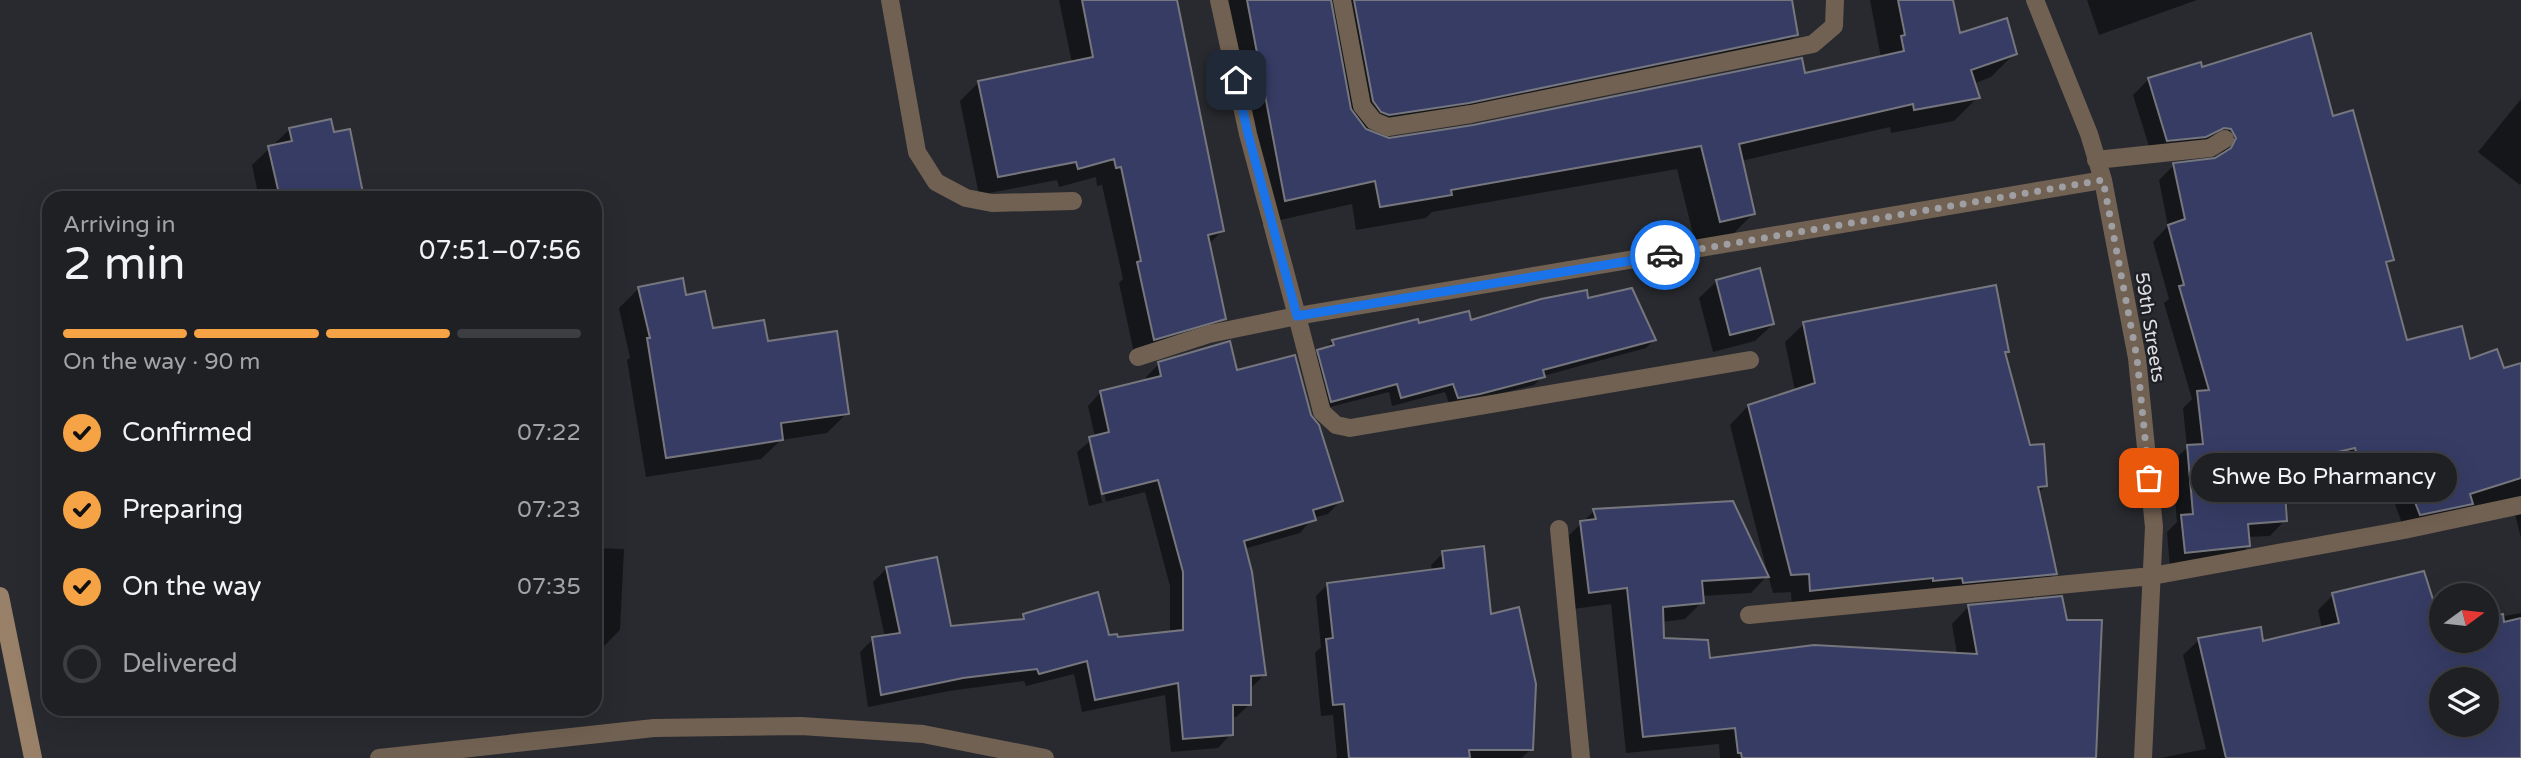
<!DOCTYPE html>
<meta charset="utf-8">
<style>
:root{--surface:#1f2023;--page:#27282b;--text:#f1f3f6;--muted:#a1a3a6;--line:#3c3e41;--accent:#f5a345}
body{margin:0;font-family:"Varela Round",sans-serif;background:var(--page);color:var(--text);height:100vh;display:flex;flex-direction:column;font-size:26px;white-space:nowrap}
*{box-sizing:border-box;margin:0}
p{font-size:23px;color:var(--muted)}
.icon{flex:none;width:38px;height:38px;fill:none;stroke:currentColor;stroke-width:2;stroke-linecap:round;stroke-linejoin:round}
.map{position:relative;flex:1;overflow:hidden}
.drawer{position:absolute;left:42px;top:191px;width:560px;height:525px;display:flex;flex-direction:column;background:var(--surface);border-radius:21px;box-shadow:0 7px 28px #0002,0 0 0 2px var(--line)}
.drawer>*{flex:none}
.needle{width:46px;rotate:75deg}
.fabs{position:absolute;left:2429px;top:583px;display:grid;gap:14px}
.fabs a{display:grid;place-items:center;width:70px;height:70px;border-radius:50%;background:var(--surface);box-shadow:0 7px 28px #0002,0 0 0 2px var(--line);font-size:35px}
.pin{position:absolute;display:grid;place-items:center;width:60px;height:60px;color:#fff;margin:-30px;border-radius:14px;box-shadow:0 4px 10px #0006}
.courier{position:absolute;display:grid;place-items:center;width:70px;height:70px;margin:-35px;border:5px solid #1a73e8;border-radius:50%;background:#fff;color:#222;box-shadow:0 2px 9px #0007}
.bubble{position:absolute;height:49px;border-radius:24px;background:var(--surface);box-shadow:0 7px 28px #0002,0 0 0 2px var(--line);font-size:23px;font-weight:600;line-height:49px;text-align:center}
.head em{font-style:normal;font-weight:600}
.head div{display:flex;flex-direction:column-reverse}
.head{display:flex;align-items:center;justify-content:space-between;height:119px;padding:0 21px}
h1{font-size:46px;font-weight:600;line-height:52px}
.bar{display:grid;grid-template-columns:repeat(4,1fr);gap:10px 7px;align-content:center;height:84px;padding:0 21px}
.bar i{height:9px;border-radius:5px;background:var(--line)}
.bar .current{background:var(--accent)}
.bar p{grid-column:span 4}
ol{padding:0 21px;list-style:none}
li{display:flex;align-items:center;gap:21px;height:77px}
li p{margin-inline-start:auto}
li .icon{padding:7px;border-radius:50%;background:var(--accent);color:#111;stroke-width:4}
li:last-child{color:var(--muted)}
li i{width:38px;height:38px;border:4px solid var(--line);border-radius:50%}
.map>svg:first-child{display:block}
</style>
<div class="map">
<svg width="2521" height="758" viewBox="0 0 2521 758">
<rect width="100%" height="100%" fill="#292a2f"/>
<path fill="#0007" fill-rule="evenodd" d="M1059 0H1175L1222 231 1208 245 1224 318 1205 338 1135 358 1119 283 1123 279 1102 185 1097 186 1096 177 1059 187 1057 180 979 195 960 101 979 82 1072 63Z
M1219 0H1790L1796 35 1772 59 1443 126 1380 136 1390 140 1804 76 1881 58 1870 0H1951L1958 36 2015 53 1991 77 1973 84 1978 97 1954 121 1891 133 1890 127 1741 161 1753 214 1729 238 1696 246 1677 169 1432 212 1426 218 1356 230 1352 204 1262 224Z
M2087 0H2197L2099 35Z
M2201 70 2332 118 2392 260 2385 266 2406 342 2503 371 2521 365V538L2512 502 2404 529 2391 493 2378 497 2374 483 2347 490 2340 462 2282 476 2285 520 2270 536 2248 537 2249 546 2233 561 2170 568 2167 532 2177 522 2172 462 2187 448 2183 408 2192 399 2164 303 2169 299 2153 242 2168 226 2159 180 2174 165 2216 160 2222 154 2216 144 2152 156 2133 95 2149 79Z
M2521 99V184L2520 185 2478 152Z
M290 129 333 134 362 198H259L252 165Z
M1717 281 1773 324 1755 341 1713 352 1699 298Z
M639 288 684 297 712 330 766 343 847 413 827 433 781 440 761 459 646 477 627 360 630 358 619 308Z
M1587 300 1654 340 1646 348 1543 376 1534 385 1450 406 1445 392 1392 406 1389 392 1322 409 1310 360 1333 341 1418 325 1470 322Z
M1804 324 2007 351 2004 354 2029 447 2045 486 2038 493 2055 573 2037 591 1792 609 1791 592 1773 593 1768 575 1751 593 1701 596 1702 602 1685 619 1662 622V640L1708 660 1957 654 1952 624 1968 607 2060 598 2095 758H1720L1719 744 1626 753 1611 604 1573 609 1564 540 1594 511 1768 575 1730 425 1748 406 1795 391 1785 342Z
M1159 364 1235 372 1309 416 1341 500 1328 514 1313 518 1300 533 1244 549 1264 675 1251 688 1250 704 1236 717H1231V734L1218 748 1171 752 1165 695 1082 712 1074 674 1026 686 1024 681 949 691 868 707 860 652 873 639 885 637 873 582 887 568 950 628 1018 621 1024 616 1116 639 1170 633V586L1145 492 1089 506 1077 452 1095 437 1088 406 1101 392 1147 382 1146 377ZM1089 445H1093L1106 502H1102Z
M595 548 624 549 620 630 603 647H595Z
M1443 553 1489 616 1531 749 1522 758H1337L1333 715 1321 716 1315 653 1321 647 1316 596 1328 584 1432 572 1431 565Z
M2333 595 2441 627V640H2487V619L2521 613V758H2160L2206 749 2183 655 2199 640 2261 644 2322 629 2318 610ZM2441 679H2487V724H2441Z
M339 709H371L340 716Z"/>
<path fill="#373c65" stroke="#76777e" stroke-width="2" fill-rule="evenodd" d="M1082 0H1177L1224 231 1208 235 1226 319 1154 340 1137 262 1141 261 1121 167 1116 168 1114 159 1078 169 1076 162 998 177 978 81 1093 57Z
M1247 0H1331L1351 109 1366 129 1389 138 1473 125 1802 58 1805 73 1904 51 1901 36 1905 35 1898 0H1953L1960 33 2007 18 2017 54 1971 70 1980 98 1914 110 1913 104 1739 144 1755 214 1720 222 1701 146 1451 190 1452 195 1380 207 1375 181 1285 201Z
M1354 0H1792L1798 35 1469 103 1389 115 1381 112 1373 101Z
M2311 33 2333 116 2353 110 2394 260 2386 262 2407 340 2462 326 2470 359 2497 349 2504 368 2521 363V478L2470 494 2473 504 2420 515 2406 479 2393 482 2389 469 2362 475 2355 448 2283 465 2287 521 2248 524 2250 546 2185 553 2181 515 2193 514 2187 445 2203 444 2197 391 2209 390 2179 286 2184 285 2168 225 2185 219 2173 163 2215 158 2231 148 2236 138 2231 129 2224 128 2206 137 2167 141 2148 78 2201 62 2202 67Z
M331 119 334 132 350 129 364 198H280L268 146 292 141 289 128Z
M1760 268 1774 324 1730 335 1716 280Z
M683 278 686 295 705 291 713 328 764 320 768 341 837 331 849 414 781 423 783 440 666 458 647 338H650L638 287Z
M1996 285 2009 352H2005L2030 445 2044 444 2047 486 2038 487 2057 574 1963 583 1962 578 1933 581V578L1810 591 1809 574 1791 575 1748 405 1815 383 1803 322Z
M1632 288 1656 340 1543 370 1545 377 1480 394 1458 398 1453 384 1401 398 1397 384 1331 402 1317 350 1334 345 1332 340 1418 319 1419 323 1469 311 1471 320 1541 299 1587 290 1588 298Z
M1230 341 1237 370 1295 355 1311 415 1319 425 1343 501 1313 510 1316 520 1244 541 1252 572 1266 675 1251 676V705H1233V735L1183 739 1178 683 1095 700 1087 661 1039 674 1037 669 963 678 881 695 872 637 900 633 886 567 937 557 951 626 1024 619 1023 614 1098 592 1109 635 1117 634 1118 637 1183 630V572L1158 480 1102 494 1089 437 1109 432 1100 391 1161 376 1158 362Z
M1733 501 1769 577 1702 581 1704 603 1663 607 1664 638 1708 640 1710 658 1814 645 1977 654 1968 605 2062 596 2067 620H2102L2096 758H1742L1741 753H1738L1735 728 1643 737 1627 588 1589 593 1580 521 1596 519 1593 509Z
M1484 546 1491 614 1519 607 1536 684 1533 750H1469L1470 758H1349L1344 704 1333 705 1326 639 1333 638 1327 583 1444 568 1442 551Z
M2424 571 2441 625V640H2487V617L2503 614 2504 622 2521 618V758H2226L2198 638 2261 627 2263 641 2339 623 2332 593ZM2441 679H2487V724H2441Z"/>
<g fill="none" stroke-linecap="round" stroke-linejoin="round">
<path stroke="#716152" stroke-width="18" d="M890 0 917 152 936 182 966 198 992 203 1073 201
M1219 0 1248 134 1297 316 2103 180
M1342 0 1362 106 1374 121 1388 127 1471 114 1813 44 1834 26 1835 0
M2035 0 2089 134 2103 180 2137 358 2154 527 2143 758
M2096 160 2210 148 2225 139
M1138 357 1209 334 1297 316 1322 412 1336 425 1350 428 1750 360
M1559 529 1581 758
M1749 615 2152 576 2404 530 2521 505
M379 758 654 728 801 726 923 734 1045 758"/>
<path stroke="#998068" stroke-width="18" d="M0 596 33 758"/>
</g>
<g fill="none" stroke-linecap="round" stroke-linejoin="round">
<path stroke="#9f9fa3" stroke-width="7" stroke-dasharray="0 12.6" d="M1665 255 2103 180 2137 358 2149 478"/>
<path stroke="#1a73e8" stroke-width="9" d="M1236 80 1248 134 1297 316 1665 255"/>
</g>
<g text-anchor="middle" stroke-width="5" stroke-linejoin="round" paint-order="stroke">
<g font-size="19" fill="#dedee2" stroke="#1f2025">
<text transform="translate(2151 327) rotate(81)" y="7">59th Streets</text>
</g>
</g>
</svg>
<div class="fabs">
<a><svg class="needle" viewBox="-14 -14 28 28"><path d="M0-13l5 13h-10z" fill="#e53935"/><path d="M0 13l5-13h-10z" fill="#a1a3a6"/></svg></a>
<a><svg class="icon" aria-label="layers" viewBox="0 0 24 24"><path d="M12 4l9 5-9 5-9-5zM3 14l9 5 9-5"/></svg></a>
</div>
<div class="pin" style="left:2149px;top:478px;background:#ea580c"><svg class="icon" aria-label="bag" viewBox="0 0 24 24"><path d="M5 8h14l-1 12H6zM9 8a3 3 0 0 1 6 0"/></svg></div>
<div class="pin" style="left:1236px;top:80px;background:#1f2937"><svg class="icon" aria-label="home" viewBox="0 0 24 24"><path d="M3 11l9-7 9 7M6 9v11h12V9"/></svg></div>
<div class="courier" style="left:1665px;top:255px"><svg class="icon" aria-label="car" viewBox="0 0 24 24"><path d="M5 17H2v-5l4-1 3-4h7l3 4 3 1v5h-3M9 17h6M6 11h13"/><circle cx="7" cy="17" r="2"/><circle cx="17" cy="17" r="2"/></svg></div>
<div class="bubble" style="left:2191px;top:453px;width:266px">Shwe Bo Pharmancy</div>
<section class="drawer">
<div class="head"><div><h1>2 min</h1><p>Arriving in</p></div><em>07:51–07:56</em></div>
<div class="bar"><i class="current"></i><i class="current"></i><i class="current"></i><i></i><p>On the way · 90 m</p></div>
<ol>
<li><svg class="icon" aria-label="check" viewBox="0 0 24 24"><path d="M5 12l5 5 9-10"/></svg>Confirmed<p>07:22</p></li>
<li><svg class="icon" aria-label="check" viewBox="0 0 24 24"><path d="M5 12l5 5 9-10"/></svg>Preparing<p>07:23</p></li>
<li><svg class="icon" aria-label="check" viewBox="0 0 24 24"><path d="M5 12l5 5 9-10"/></svg>On the way<p>07:35</p></li>
<li><i></i>Delivered</li>
</ol>
</section>
</div>
